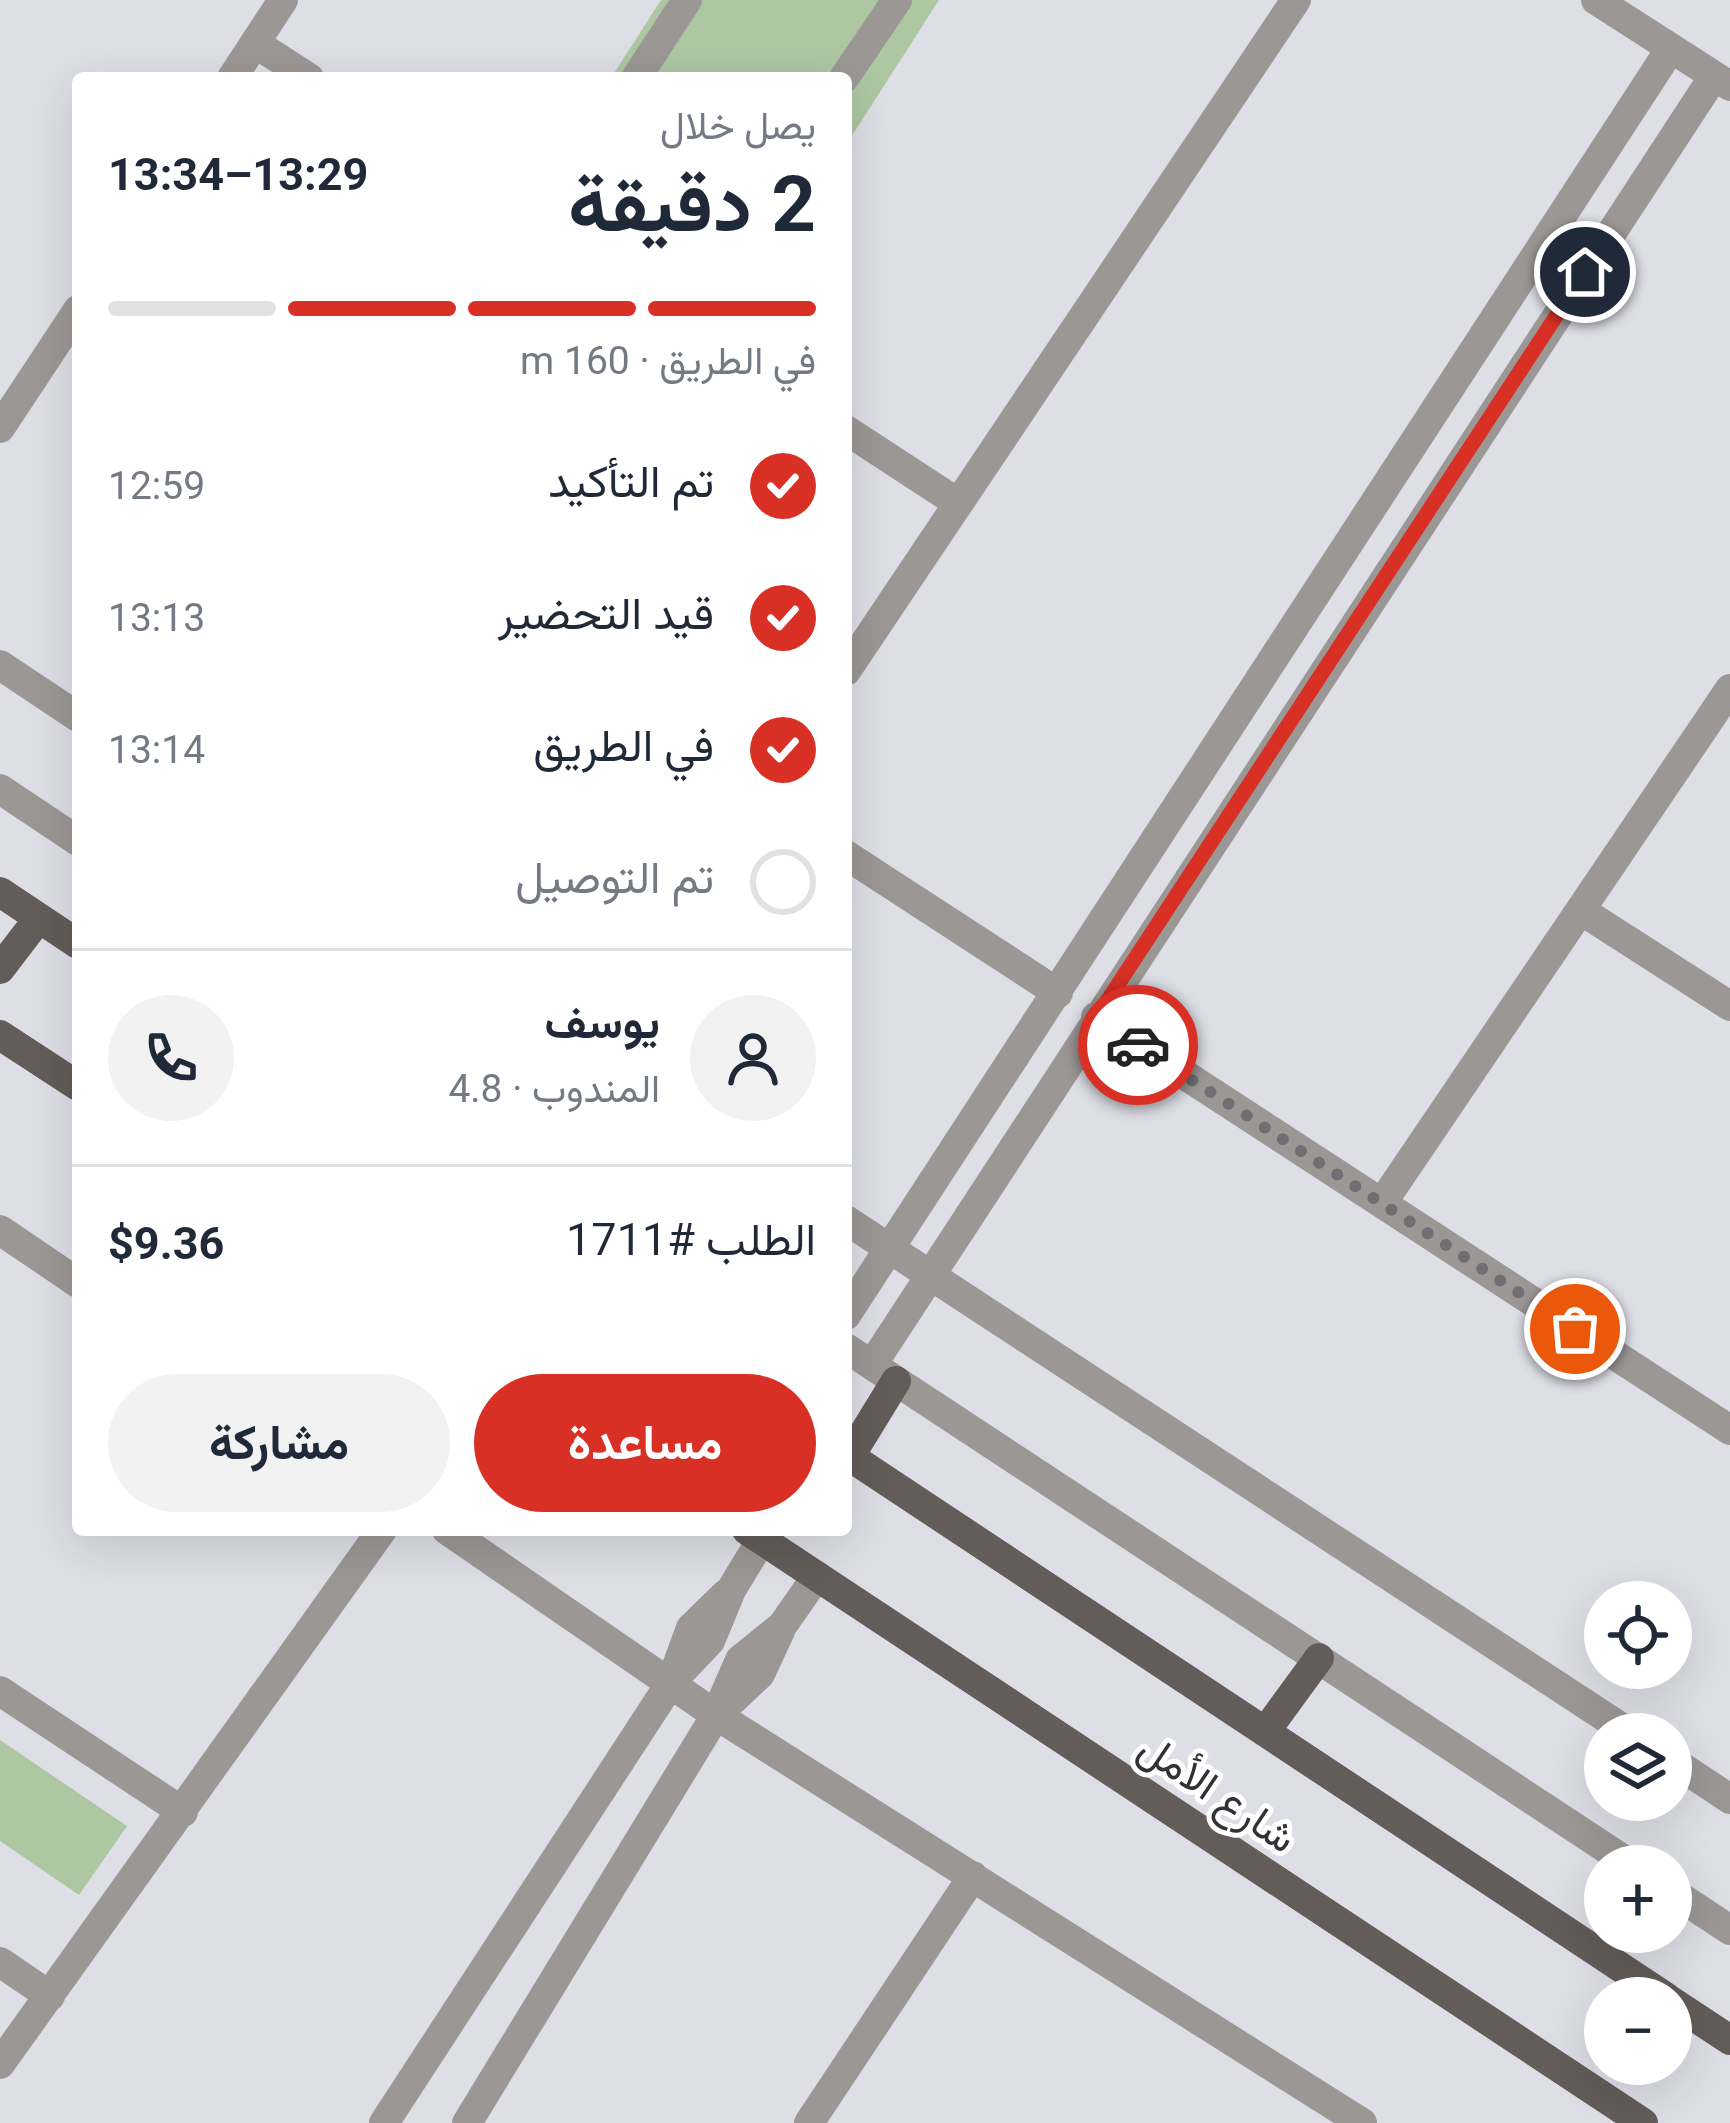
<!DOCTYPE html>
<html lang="ar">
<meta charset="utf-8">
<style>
:root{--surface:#fff;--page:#f2f2f3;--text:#1f2937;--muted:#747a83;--line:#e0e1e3;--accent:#d93025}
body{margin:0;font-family:Roboto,Vazirmatn,sans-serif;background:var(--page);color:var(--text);direction:rtl;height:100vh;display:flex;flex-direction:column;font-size:45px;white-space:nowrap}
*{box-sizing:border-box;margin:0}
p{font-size:39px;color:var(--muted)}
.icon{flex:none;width:66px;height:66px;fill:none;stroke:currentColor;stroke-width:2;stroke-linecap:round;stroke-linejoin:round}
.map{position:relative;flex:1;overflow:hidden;direction:ltr}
.side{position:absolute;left:72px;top:72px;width:780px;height:1464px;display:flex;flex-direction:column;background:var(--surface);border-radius:12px;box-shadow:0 12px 48px #0002;direction:rtl}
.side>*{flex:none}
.controls{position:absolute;left:1584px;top:1581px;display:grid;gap:24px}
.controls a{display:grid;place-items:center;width:108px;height:108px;border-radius:50%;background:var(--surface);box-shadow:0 12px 48px #0002;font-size:60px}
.pin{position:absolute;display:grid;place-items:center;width:102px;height:102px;color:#fff;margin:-51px;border:6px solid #fff;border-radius:50%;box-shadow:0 3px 12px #0007}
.courier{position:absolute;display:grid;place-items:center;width:120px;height:120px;margin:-60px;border:9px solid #d93025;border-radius:50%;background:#fff;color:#222;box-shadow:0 3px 15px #0007}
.head em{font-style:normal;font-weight:700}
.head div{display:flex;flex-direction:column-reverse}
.head{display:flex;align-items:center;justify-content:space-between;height:204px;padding:0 36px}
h1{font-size:78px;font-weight:700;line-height:90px}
.bar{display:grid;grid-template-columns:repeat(4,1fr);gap:18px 12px;align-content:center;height:144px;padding:0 36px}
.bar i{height:15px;border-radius:9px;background:var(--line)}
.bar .selected{background:var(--accent)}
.bar p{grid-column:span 4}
.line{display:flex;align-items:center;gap:30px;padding:0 36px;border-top:3px solid var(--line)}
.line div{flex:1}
.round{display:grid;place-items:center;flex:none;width:126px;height:126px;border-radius:63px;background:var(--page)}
ol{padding:0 36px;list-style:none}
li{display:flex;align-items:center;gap:36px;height:132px}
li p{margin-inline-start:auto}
li .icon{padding:12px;border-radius:50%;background:var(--accent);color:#fff;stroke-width:4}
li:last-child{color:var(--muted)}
li i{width:66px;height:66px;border:6px solid var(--line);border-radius:50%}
.cta{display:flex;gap:24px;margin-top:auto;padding:24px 36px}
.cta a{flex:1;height:138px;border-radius:72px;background:var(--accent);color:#fff;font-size:48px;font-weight:700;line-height:138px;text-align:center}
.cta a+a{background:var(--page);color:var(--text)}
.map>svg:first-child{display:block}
</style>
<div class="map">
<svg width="1730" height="2123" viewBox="0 0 1730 2123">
<rect width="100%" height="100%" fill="#dedee7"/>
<path fill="#adc7a3" d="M661 0H939L846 145V78H611Z
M0 1740 127 1826 79 1895 0 1841Z"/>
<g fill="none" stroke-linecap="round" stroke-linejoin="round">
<path stroke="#9b9795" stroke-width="30" d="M1596 0 1730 86
M255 43 309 78
M232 78 283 0
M636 78 687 0
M844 78 897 0
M0 428 78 310
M846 430 958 503
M0 665 78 717
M846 671 1296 0
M0 789 78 841
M846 855 1058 993
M1582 911 1730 1006
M1096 1017 1730 1430
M1382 1203 1730 689
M846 1220 1631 1734
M0 1230 78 1283
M846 1315 1671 48
M846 1348 1633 1866
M872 1365 1714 76
M447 1530 716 1715 1362 2123
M675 1672 691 1628 726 1594
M0 1691 183 1812
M725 1707 760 1674 780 1631
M1671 1760 1730 1799
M1671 1891 1730 1930
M0 1962 50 1996
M0 2064 382 1530
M384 2123 672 1681 710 1641 731 1590 762 1539
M467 2123 716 1715 740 1660 782 1626 817 1576
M809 2123 973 1876"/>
<path stroke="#635c58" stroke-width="30" d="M0 892 78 944
M0 969 39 918
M0 1035 78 1086
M846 1454 1667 1998
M850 1456 896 1381
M747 1530 1643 2123
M1265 1732 1319 1658
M1671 2001 1730 2040"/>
</g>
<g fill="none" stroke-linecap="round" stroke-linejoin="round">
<path stroke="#6e6e73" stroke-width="12" stroke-dasharray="0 21.6" d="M1138 1045 1575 1329"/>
<path stroke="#d93025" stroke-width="15" d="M1138 1045 1096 1018 1585 272"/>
</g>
<g text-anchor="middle" stroke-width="10" stroke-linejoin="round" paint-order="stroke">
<g font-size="42" fill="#323235" stroke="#fff">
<text transform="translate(1218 1792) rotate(34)" y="15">شارع الأمل</text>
</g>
</g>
</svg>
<div class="controls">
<a><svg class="icon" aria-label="locate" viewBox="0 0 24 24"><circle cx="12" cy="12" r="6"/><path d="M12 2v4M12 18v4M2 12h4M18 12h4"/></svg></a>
<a><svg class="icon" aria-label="layers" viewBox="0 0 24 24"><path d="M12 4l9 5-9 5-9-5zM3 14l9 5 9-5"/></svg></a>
<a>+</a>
<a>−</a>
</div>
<div class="pin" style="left:1575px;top:1329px;background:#ea580c"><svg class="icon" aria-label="bag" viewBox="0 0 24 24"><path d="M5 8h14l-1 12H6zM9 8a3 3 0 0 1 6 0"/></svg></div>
<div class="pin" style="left:1585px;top:272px;background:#1f2937"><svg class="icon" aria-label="home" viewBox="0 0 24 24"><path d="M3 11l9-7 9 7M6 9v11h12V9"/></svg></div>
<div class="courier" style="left:1138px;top:1045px"><svg class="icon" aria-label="car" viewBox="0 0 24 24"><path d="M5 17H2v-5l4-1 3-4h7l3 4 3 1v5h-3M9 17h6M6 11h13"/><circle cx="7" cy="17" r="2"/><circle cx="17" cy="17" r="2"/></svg></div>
<section class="side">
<div class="head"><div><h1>2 دقيقة</h1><p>يصل خلال</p></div><em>13:29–13:34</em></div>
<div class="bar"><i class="selected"></i><i class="selected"></i><i class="selected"></i><i></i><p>في الطريق · 160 m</p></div>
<ol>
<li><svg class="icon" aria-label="check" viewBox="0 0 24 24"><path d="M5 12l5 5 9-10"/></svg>تم التأكيد<p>12:59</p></li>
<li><svg class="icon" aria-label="check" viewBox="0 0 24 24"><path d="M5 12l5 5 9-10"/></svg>قيد التحضير<p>13:13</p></li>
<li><svg class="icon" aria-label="check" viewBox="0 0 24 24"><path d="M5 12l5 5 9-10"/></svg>في الطريق<p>13:14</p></li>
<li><i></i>تم التوصيل</li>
</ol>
<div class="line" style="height:216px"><a class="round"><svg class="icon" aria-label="person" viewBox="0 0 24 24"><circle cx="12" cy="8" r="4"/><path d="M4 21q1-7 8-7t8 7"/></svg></a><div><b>يوسف</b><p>المندوب · 4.8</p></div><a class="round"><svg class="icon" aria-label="phone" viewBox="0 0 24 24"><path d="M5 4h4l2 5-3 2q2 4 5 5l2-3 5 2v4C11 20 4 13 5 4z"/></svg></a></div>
<div class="line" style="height:156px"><div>الطلب #1711</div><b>$9.36</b></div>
<div class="cta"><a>مساعدة</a><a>مشاركة</a></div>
</section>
</div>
